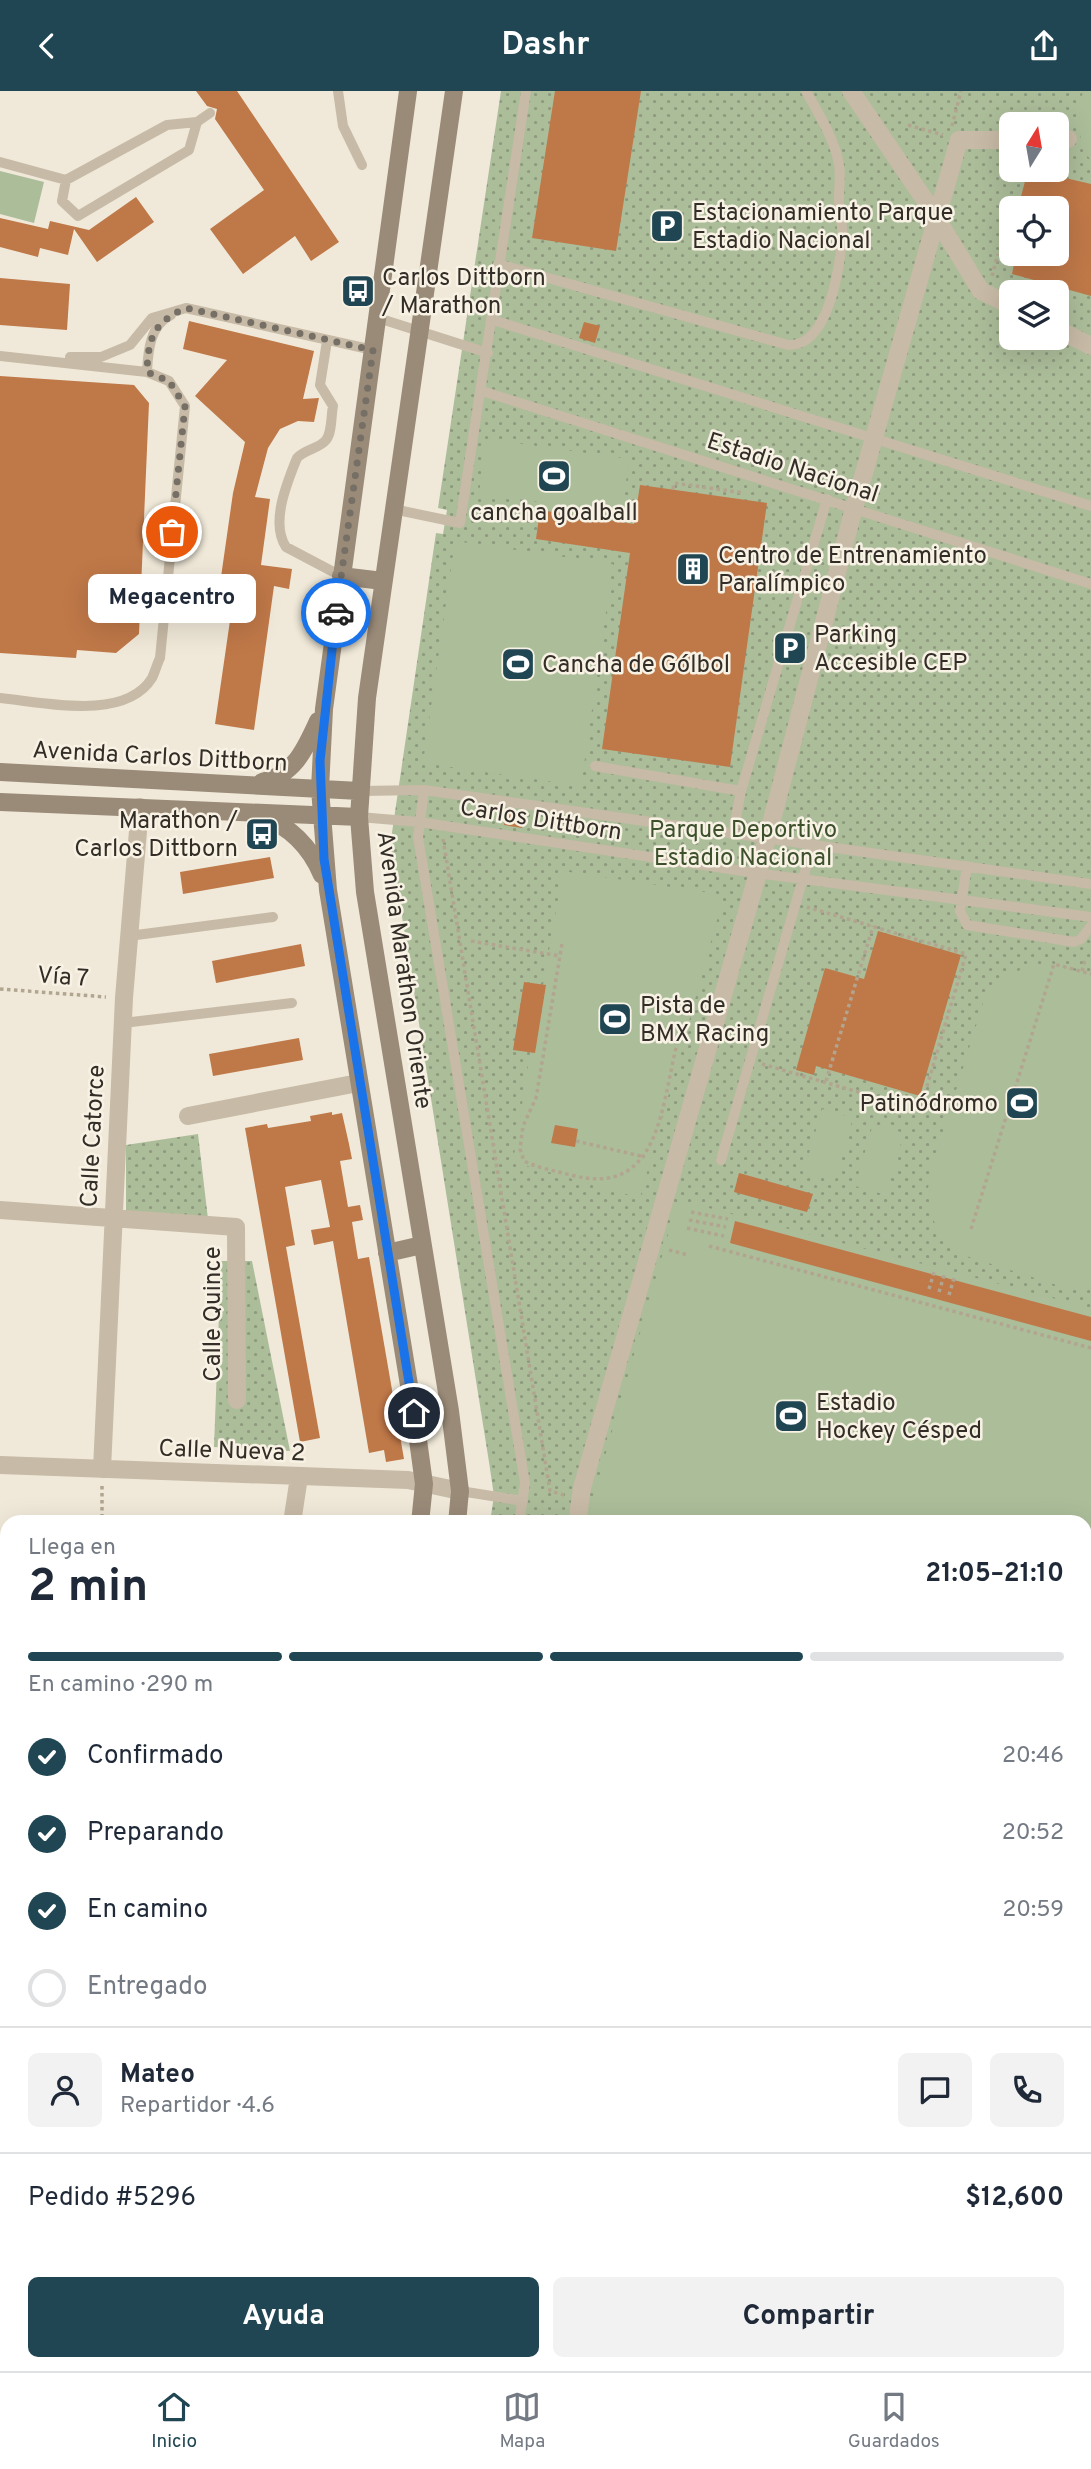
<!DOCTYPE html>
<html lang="es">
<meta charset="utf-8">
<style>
:root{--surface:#fff;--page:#f2f2f3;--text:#1f2937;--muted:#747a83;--line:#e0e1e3;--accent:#1f4652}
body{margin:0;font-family:Overpass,sans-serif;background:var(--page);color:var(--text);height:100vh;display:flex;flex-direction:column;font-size:26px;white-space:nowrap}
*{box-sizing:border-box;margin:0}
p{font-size:23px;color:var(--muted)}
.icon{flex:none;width:38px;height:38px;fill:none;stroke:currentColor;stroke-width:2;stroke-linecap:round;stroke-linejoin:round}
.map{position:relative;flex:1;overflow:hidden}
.sheet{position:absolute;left:0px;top:1424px;width:1092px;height:856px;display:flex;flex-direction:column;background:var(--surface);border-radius:21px 21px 0 0;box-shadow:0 7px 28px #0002}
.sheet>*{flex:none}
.needle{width:46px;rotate:11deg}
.controls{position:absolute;left:999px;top:21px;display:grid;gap:14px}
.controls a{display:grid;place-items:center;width:70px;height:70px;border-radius:10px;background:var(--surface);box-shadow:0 7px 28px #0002;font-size:35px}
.pin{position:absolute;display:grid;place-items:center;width:60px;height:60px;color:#fff;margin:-30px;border:4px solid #fff;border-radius:50%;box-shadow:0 2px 7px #0007}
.courier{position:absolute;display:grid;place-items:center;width:70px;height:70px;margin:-35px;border:5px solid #1a73e8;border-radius:50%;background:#fff;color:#222;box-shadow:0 2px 9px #0007}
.bubble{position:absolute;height:49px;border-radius:10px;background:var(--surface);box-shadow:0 7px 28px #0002;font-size:23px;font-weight:700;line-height:49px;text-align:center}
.head em{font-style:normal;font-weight:700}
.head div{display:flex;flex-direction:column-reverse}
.head{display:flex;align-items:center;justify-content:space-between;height:119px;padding:0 28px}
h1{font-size:46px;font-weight:700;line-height:52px}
.bar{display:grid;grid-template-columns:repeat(4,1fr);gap:10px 7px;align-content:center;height:84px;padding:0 28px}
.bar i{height:9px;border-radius:5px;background:var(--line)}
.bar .selected{background:var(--accent)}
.bar p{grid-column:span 4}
.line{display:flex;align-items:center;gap:18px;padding:0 28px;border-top:2px solid var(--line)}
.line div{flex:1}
.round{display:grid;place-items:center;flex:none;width:74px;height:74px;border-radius:10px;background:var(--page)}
ol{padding:0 28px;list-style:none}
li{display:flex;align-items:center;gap:21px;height:77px}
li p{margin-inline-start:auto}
li .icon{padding:7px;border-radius:50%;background:var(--accent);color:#fff;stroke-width:4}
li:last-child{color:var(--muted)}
li i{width:38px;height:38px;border:4px solid var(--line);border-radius:50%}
.cta{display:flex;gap:14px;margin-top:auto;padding:14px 28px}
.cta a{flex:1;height:80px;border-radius:10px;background:var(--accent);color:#fff;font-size:28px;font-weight:700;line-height:80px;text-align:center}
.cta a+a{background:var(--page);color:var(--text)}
header{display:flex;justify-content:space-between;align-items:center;height:91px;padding:0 28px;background:var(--accent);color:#fff;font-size:32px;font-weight:700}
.tabs{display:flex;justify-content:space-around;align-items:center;height:98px;border-top:2px solid var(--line);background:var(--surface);font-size:19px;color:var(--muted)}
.tabs a{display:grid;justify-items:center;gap:4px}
.tabs .selected{color:var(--accent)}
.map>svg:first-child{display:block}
</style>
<header><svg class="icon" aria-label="back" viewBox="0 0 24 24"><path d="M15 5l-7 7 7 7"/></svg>Dashr<svg class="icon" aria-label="share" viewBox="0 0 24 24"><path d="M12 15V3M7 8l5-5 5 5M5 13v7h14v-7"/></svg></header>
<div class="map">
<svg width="1091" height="2280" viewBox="0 0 1091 2280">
<defs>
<pattern id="green-dots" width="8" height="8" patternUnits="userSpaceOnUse" patternTransform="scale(1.75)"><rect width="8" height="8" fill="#acbd9a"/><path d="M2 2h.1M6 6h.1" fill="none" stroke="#8d9a7e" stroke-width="1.8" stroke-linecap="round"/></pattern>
</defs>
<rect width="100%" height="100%" fill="#f0e9d9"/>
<path fill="url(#green-dots)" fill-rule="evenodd" d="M501 0H1091V2280H732L733 2273H1085V1432L490 1431 494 1405 489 1371 392 763 389 762 436 442 443 443 447 419 438 417ZM1012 33H1057V79H1012ZM1012 117H1057V163H1012ZM1012 201H1057V247H1012Z
M198 1043 208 1128 126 1123V1054Z
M221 1170H252L290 1360 214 1356Z"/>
<path fill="#acbd9a" d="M1083 0H1091V70C1076 47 1077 26 1083 0Z
M0 80 44 91 34 132 0 123Z
M486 348 629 368 622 422 479 403Z
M455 450 613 473 581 695 423 672Z
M563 780 724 804 640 1107 513 1071 530 962H535L546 894H543Z
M1051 872 1091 885V1195L1063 1196 960 1163 943 1147 930 1123 928 1097 933 1074 983 912C999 886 1022 874 1051 872Z
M822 1018 853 1027 835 1089 804 1080Z
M873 1033 904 1042 886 1104 855 1095Z
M678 1109 1091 1217V1522L1085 1544V1432H586Z
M1085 2059H1091V2280H971L972 2273H1085Z
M838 2273H881V2280H837Z
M899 2273H942L941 2280H898Z"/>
<path fill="#bf7848" d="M196 0H237L339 151 311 170 295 145 243 183 210 138 264 99 215 28 217 18 207 15Z
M555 0H641L616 160 532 147Z
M1028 79H1045L1044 82 1091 93V205L1012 183 1016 163H1057V117H1018Z
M136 106 154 131 97 171 74 138 68 164 40 157 38 166 0 156V127L48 138 50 130 89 139Z
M0 187 70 193 67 239 0 234Z
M189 230 314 260 303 308 319 307 314 331 298 330 280 338 268 357 255 406 270 408 261 474 292 478 289 498 274 495 254 639 215 633 235 495 220 493 233 402 245 351 195 305 227 269 183 258Z
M584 231 600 235 595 252 579 247Z
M0 285 134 294 149 312 139 543 116 562 77 559 76 567 0 562Z
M640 394 767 412 730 676 602 658 630 462 536 448 540 419 634 433Z
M507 720 525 723 522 737 504 734Z
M270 766 274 787 183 803 180 781Z
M878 840 961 864 920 1005 816 975 814 984 796 979 825 877 864 888Z
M301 853 305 875 216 892 212 870Z
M524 891 546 894 535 962 513 959Z
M299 947 303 969 213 985 209 963Z
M332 1021V1024L342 1022 349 1053 352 1068 340 1070 348 1116 360 1114 363 1129 352 1131 358 1168 369 1166 404 1368 386 1371 384 1359 369 1362 333 1150 314 1154 311 1139 330 1136 321 1089 285 1096 295 1154 286 1156 320 1347 300 1351 245 1037 267 1033 268 1037 311 1030 310 1025Z
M555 1034 578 1038 575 1056 551 1052Z
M739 1082 813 1103 807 1121 734 1101Z
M735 1130 1091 1226V1250L730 1152Z"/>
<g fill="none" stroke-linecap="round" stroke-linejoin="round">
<path stroke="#b2a590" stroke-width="3.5" stroke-dasharray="3.5 3.5" stroke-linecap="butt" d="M908 34 943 44
M952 35 961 0
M992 185 998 163
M673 398 674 392 744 402
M443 748 550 1400 564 1404
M471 850 560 865
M562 853 536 1007 523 1035 520 1058 524 1070C538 1077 555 1080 571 1084 660 1108 661 1015 677 953
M1082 880 1085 868
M0 898 106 906
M762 973 920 1019 966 863 807 816
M826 990 873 835
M576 1050 645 1066
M691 1121 728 1128
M689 1129 726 1136
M687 1137 724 1145
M971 1138 1054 873 1091 883
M709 1155 1091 1257
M669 1159 688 1164
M929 1198 935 1178
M939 1201 945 1181
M949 1204 955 1184
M102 1395V1432
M1085 1545 1091 1523
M0 1677H7
M0 1858 7 1860
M2 2034 7 2001
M0 2219 7 2220
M775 2280 776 2273
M789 2280 790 2273"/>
<path stroke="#c7baa6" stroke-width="10" d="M338 0 343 35 362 74
M0 71 66 89 167 34 197 31 210 22
M66 89 62 110 78 125 189 59 197 31
M498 173 788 254C828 256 839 180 842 149 844 135 838 121 839 106 839 95 841 84 839 74 835 48 818 22 806 0
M378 227 488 262
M493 229 1091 415
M327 250 320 294 333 315C331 325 332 342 326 349 319 358 305 358 297 367 287 392 270 432 286 456L341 485
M0 265 147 281 169 290 185 315 160 567C157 573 155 581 152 587 125 631 42 611 0 607
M70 266H101L130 254 152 227 186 217 373 259
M147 281C148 260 150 234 171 224
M482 300 1091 493
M393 418 460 432 526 0
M595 675 741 700
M424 699 418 746 525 1392 519 1432
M360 700 424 699 1091 793
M359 726 419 731 749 781 1091 826
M733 741 741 700 827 408
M967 775 960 820 967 834 1074 851 1081 848 1091 835
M129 845 273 826
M123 932 292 912
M721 1069 813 753
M460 1400 523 1410"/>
<path stroke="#c7baa6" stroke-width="18" d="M851 0 931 118 981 200 1012 215
M1057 48H1068
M1057 238 1091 255
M188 1025 358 992
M0 1119 236 1136 237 1309
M0 1374 408 1389 460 1400
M102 1378 124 907 140 716
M292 1432 299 1386
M577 1432 582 1397 758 782 854 417 959 49H1012
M0 1512H7
M1085 1615 1091 1593
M1085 2044 1091 2045"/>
<path stroke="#9a8a78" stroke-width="18" d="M408 0 324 618 320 698 328 799 418 1349 424 1393 420 1432
M454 0 367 607 359 726 365 801 450 1320 460 1400 457 1432
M341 485 383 490
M0 681 360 700
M262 691C295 683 305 658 318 630
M0 711 359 726
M262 725C291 736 310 755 322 784
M387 1162 422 1154
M0 2255 7 2256
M57 2273 86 2280
M270 2273 326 2280
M366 2273 367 2280
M241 2280 243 2273"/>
</g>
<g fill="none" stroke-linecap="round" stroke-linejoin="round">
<path stroke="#756f65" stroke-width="7" stroke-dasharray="0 12.6" d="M172 441 185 315 169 290 147 281C148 246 154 231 186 217L373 259 336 522"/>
<path stroke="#1a73e8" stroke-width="9" d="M336 522 320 670 324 768 414 1322"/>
</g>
<defs>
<g id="parking-square" transform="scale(1.75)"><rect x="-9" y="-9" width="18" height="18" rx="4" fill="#1f4652" stroke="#f8f2e5"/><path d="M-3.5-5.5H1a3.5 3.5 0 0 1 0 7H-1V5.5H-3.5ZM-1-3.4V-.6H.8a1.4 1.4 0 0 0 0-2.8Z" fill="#fff"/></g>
<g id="bus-square" transform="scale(1.75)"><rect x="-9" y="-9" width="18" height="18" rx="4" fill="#1f4652" stroke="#f8f2e5"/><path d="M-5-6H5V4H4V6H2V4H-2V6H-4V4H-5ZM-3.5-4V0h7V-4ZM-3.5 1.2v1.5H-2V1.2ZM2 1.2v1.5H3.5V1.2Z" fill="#fff"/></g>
<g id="stadium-square" transform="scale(1.75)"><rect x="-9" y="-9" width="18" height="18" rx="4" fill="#1f4652" stroke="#f8f2e5"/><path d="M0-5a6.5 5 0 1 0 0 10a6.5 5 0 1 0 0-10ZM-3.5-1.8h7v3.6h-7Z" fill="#fff"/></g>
<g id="building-square" transform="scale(1.75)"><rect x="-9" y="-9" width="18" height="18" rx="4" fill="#1f4652" stroke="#f8f2e5"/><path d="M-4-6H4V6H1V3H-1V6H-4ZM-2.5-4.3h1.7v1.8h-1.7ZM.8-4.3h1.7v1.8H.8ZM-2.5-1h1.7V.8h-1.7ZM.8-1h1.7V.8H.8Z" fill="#fff"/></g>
</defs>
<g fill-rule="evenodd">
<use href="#parking-square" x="667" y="135"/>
<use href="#bus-square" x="358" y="200"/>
<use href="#stadium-square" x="554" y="385"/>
<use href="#building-square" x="693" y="478"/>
<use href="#parking-square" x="790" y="557"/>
<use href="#stadium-square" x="518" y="573"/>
<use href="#bus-square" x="262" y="743"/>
<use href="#stadium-square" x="615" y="928"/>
<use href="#stadium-square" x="1022" y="1012"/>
<use href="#stadium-square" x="791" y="1325"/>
</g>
<g text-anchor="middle" stroke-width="5" stroke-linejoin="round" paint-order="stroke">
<g font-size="24" fill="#332d27" stroke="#f8f2e5" text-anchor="start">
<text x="692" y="129">Estacionamiento Parque<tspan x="692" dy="28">Estadio Nacional</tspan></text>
<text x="382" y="194">Carlos Dittborn<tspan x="382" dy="28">/ Marathon</tspan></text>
<text x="554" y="429" text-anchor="middle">cancha goalball</text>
<text x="718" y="472">Centro de Entrenamiento<tspan x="718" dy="28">Paralímpico</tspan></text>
<text x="814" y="551">Parking<tspan x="814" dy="28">Accesible CEP</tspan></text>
<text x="542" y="581">Cancha de Gólbol</text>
<text x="238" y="737" text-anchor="end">Marathon /<tspan x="238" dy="28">Carlos Dittborn</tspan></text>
<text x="640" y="922">Pista de<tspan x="640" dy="28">BMX Racing</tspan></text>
<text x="998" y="1020" text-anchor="end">Patinódromo</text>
<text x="816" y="1319">Estadio<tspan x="816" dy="28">Hockey Césped</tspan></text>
</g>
<g font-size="24" fill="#332d27" stroke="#f8f2e5">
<text transform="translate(793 376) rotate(18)" y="8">Estadio Nacional</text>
<text transform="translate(160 665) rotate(3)" y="8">Avenida Carlos Dittborn</text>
<text transform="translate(541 728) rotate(9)" y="8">Carlos Dittborn</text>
<text transform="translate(405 879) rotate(82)" y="8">Avenida Marathon Oriente</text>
<text transform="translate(63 885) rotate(4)" y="8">Vía 7</text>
<text transform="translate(92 1045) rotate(-87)" y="8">Calle Catorce</text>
<text transform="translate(212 1223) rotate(-90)" y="8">Calle Quince</text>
<text transform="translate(232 1359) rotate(2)" y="8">Calle Nueva 2</text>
</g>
<g font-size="24" fill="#3d502c" stroke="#f8f2e5">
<text x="743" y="746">Parque Deportivo<tspan x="743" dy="28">Estadio Nacional</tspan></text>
</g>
</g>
</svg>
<div class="controls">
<a><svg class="needle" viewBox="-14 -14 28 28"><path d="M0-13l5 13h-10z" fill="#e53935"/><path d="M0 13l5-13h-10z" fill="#747a83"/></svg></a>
<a><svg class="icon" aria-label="locate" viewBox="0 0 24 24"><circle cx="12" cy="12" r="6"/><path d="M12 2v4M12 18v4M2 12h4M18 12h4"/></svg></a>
<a><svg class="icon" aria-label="layers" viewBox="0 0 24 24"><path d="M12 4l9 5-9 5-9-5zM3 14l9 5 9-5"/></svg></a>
</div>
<div class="pin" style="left:172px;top:441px;background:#ea580c"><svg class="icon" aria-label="bag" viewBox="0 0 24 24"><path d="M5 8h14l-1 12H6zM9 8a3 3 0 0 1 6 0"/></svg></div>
<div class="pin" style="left:414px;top:1322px;background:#1f2937"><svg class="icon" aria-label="home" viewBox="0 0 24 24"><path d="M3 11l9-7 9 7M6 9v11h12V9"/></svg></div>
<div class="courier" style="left:336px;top:522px"><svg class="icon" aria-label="car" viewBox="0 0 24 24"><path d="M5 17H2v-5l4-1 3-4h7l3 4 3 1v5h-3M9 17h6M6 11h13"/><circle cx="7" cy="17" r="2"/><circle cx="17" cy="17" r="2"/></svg></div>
<div class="bubble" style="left:88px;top:483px;width:168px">Megacentro</div>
<section class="sheet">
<div class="head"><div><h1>2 min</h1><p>Llega en</p></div><em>21:05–21:10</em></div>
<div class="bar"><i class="selected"></i><i class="selected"></i><i class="selected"></i><i></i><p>En camino · 290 m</p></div>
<ol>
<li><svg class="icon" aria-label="check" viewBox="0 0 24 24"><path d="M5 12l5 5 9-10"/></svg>Confirmado<p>20:46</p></li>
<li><svg class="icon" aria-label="check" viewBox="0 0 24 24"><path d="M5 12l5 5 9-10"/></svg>Preparando<p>20:52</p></li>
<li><svg class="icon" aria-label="check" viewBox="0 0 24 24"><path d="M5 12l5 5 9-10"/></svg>En camino<p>20:59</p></li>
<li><i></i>Entregado</li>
</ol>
<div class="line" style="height:126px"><a class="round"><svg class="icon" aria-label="person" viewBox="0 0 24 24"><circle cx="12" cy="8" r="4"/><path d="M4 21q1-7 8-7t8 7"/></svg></a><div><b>Mateo</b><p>Repartidor · 4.6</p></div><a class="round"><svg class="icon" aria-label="chat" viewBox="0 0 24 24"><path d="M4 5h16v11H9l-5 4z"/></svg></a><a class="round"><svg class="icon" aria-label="phone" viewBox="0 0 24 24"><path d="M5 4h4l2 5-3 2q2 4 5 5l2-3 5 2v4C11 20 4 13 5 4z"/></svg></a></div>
<div class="line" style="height:91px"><div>Pedido #5296</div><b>$12,600</b></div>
<div class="cta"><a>Ayuda</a><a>Compartir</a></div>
</section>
</div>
<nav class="tabs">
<a class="selected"><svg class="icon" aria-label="home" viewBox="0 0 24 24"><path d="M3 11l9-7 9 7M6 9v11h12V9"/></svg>Inicio</a>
<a><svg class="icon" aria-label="map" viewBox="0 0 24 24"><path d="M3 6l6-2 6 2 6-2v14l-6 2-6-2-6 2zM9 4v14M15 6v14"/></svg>Mapa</a>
<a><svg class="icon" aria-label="saved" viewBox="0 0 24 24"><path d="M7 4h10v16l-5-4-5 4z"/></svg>Guardados</a>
</nav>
